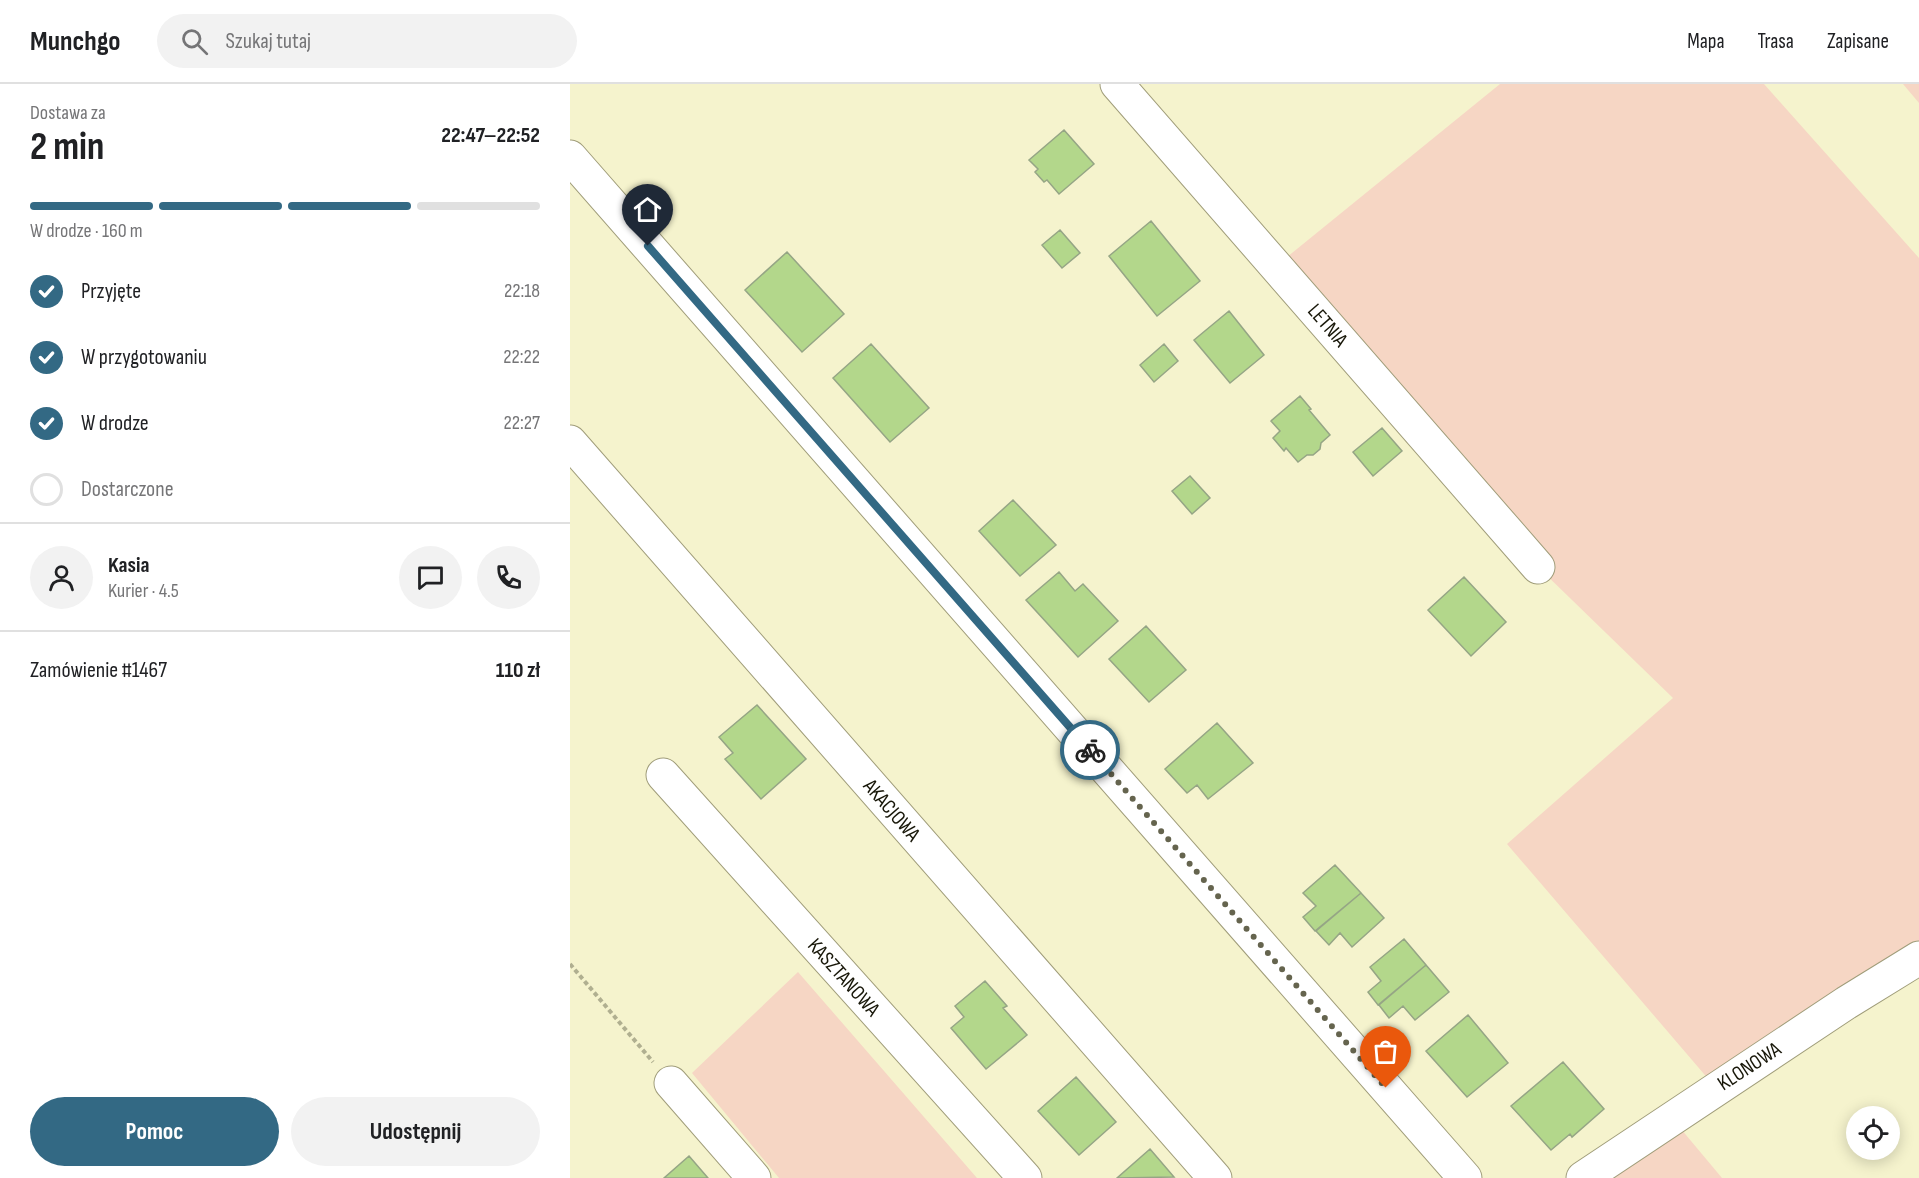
<!DOCTYPE html>
<html lang="pl">
<meta charset="utf-8">
<style>
:root{--surface:#fff;--page:#f2f2f2;--text:#202124;--muted:#757577;--line:#e0e0e0;--accent:#336984}
body{margin:0;font-family:"Sofia Sans Condensed",sans-serif;background:var(--page);color:var(--text);height:100vh;display:flex;flex-direction:column;font-size:22px;white-space:nowrap}
*{box-sizing:border-box;margin:0}
p{font-size:20px;color:var(--muted)}
.icon{flex:none;width:33px;height:33px;fill:none;stroke:currentColor;stroke-width:2;stroke-linecap:round;stroke-linejoin:round}
.map{position:relative;flex:1;overflow:hidden}
.drawer{display:flex;flex-direction:column;background:var(--surface);width:570px}
.drawer>*{flex:none}
.buttons{position:absolute;left:1276px;top:1022px;display:grid;gap:12px}
.buttons a{display:grid;place-items:center;width:54px;height:54px;border-radius:50%;background:var(--surface);box-shadow:0 3px 15px #0003;font-size:30px}
.pin{position:absolute;display:grid;place-items:center;width:51px;height:51px;color:#fff;margin:-62px -26px;border-radius:50% 50% 50% 0;rotate:-45deg;box-shadow:0 0 6px #0007}
.pin .icon{rotate:45deg}
.courier{position:absolute;display:grid;place-items:center;width:60px;height:60px;margin:-30px;border:4px solid #336984;border-radius:50%;background:#fff;color:#222;box-shadow:0 2px 8px #0007}
.summary em{font-style:normal;font-weight:700}
.summary div{display:flex;flex-direction:column-reverse}
.summary{display:flex;align-items:center;justify-content:space-between;height:102px;padding:0 30px}
h1{font-size:39px;font-weight:700;line-height:45px}
.bar{display:grid;grid-template-columns:repeat(4,1fr);gap:9px 6px;align-content:center;height:72px;padding:0 30px}
.bar i{height:8px;border-radius:4px;background:var(--line)}
.bar .active{background:var(--accent)}
.bar p{grid-column:span 4}
.line{display:flex;align-items:center;gap:15px;padding:0 30px;border-top:2px solid var(--line)}
.line div{flex:1}
.round{display:grid;place-items:center;flex:none;width:63px;height:63px;border-radius:32px;background:var(--page)}
ol{padding:0 30px;list-style:none}
li{display:flex;align-items:center;gap:18px;height:66px}
li p{margin-inline-start:auto}
li .icon{padding:6px;border-radius:50%;background:var(--accent);color:#fff;stroke-width:4}
li:last-child{color:var(--muted)}
li i{width:33px;height:33px;border:3px solid var(--line);border-radius:50%}
.cta{display:flex;gap:12px;margin-top:auto;padding:12px 30px}
.cta a{flex:1;height:69px;border-radius:36px;background:var(--accent);color:#fff;font-size:24px;font-weight:700;line-height:69px;text-align:center}
.cta a+a{background:var(--page);color:var(--text)}
header{display:flex;align-items:center;gap:36px;box-sizing:border-box;height:84px;padding:0 30px;background:var(--surface);border-bottom:2px solid var(--line)}
header strong{font-size:28px}
nav{display:flex;gap:33px;margin-inline-start:auto;font-size:21px}
.search{width:420px;height:54px;background:var(--page);display:flex;align-items:center;gap:15px;box-sizing:border-box;padding:0 21px;border-radius:33px;color:var(--muted);font-size:22px}
main{display:flex;flex:1;min-height:0}
.map>svg:first-child{display:block}
</style>
<header>
<strong>Munchgo</strong>
<div class="search"><svg class="icon" aria-label="search" viewBox="0 0 24 24"><circle cx="10" cy="10" r="6"/><path d="M15 15l6 6"/></svg>Szukaj tutaj</div>
<nav><a>Mapa</a><a>Trasa</a><a>Zapisane</a></nav>
</header>
<main>
<section class="drawer">
<div class="summary"><div><h1>2 min</h1><p>Dostawa za</p></div><em>22:47–22:52</em></div>
<div class="bar"><i class="active"></i><i class="active"></i><i class="active"></i><i></i><p>W drodze · 160 m</p></div>
<ol>
<li><svg class="icon" aria-label="check" viewBox="0 0 24 24"><path d="M5 12l5 5 9-10"/></svg>Przyjęte<p>22:18</p></li>
<li><svg class="icon" aria-label="check" viewBox="0 0 24 24"><path d="M5 12l5 5 9-10"/></svg>W przygotowaniu<p>22:22</p></li>
<li><svg class="icon" aria-label="check" viewBox="0 0 24 24"><path d="M5 12l5 5 9-10"/></svg>W drodze<p>22:27</p></li>
<li><i></i>Dostarczone</li>
</ol>
<div class="line" style="height:108px"><a class="round"><svg class="icon" aria-label="person" viewBox="0 0 24 24"><circle cx="12" cy="8" r="4"/><path d="M4 21q1-7 8-7t8 7"/></svg></a><div><b>Kasia</b><p>Kurier · 4.5</p></div><a class="round"><svg class="icon" aria-label="chat" viewBox="0 0 24 24"><path d="M4 5h16v11H9l-5 4z"/></svg></a><a class="round"><svg class="icon" aria-label="phone" viewBox="0 0 24 24"><path d="M5 4h4l2 5-3 2q2 4 5 5l2-3 5 2v4C11 20 4 13 5 4z"/></svg></a></div>
<div class="line" style="height:78px"><div>Zamówienie #1467</div><b>110 zł</b></div>
<div class="cta"><a>Pomoc</a><a>Udostępnij</a></div>
</section>
<div class="map">
<svg width="1349" height="1094" viewBox="0 0 1349 1094">
<rect width="100%" height="100%" fill="#f5f3cd"/>
<path fill="#f6d6c4" d="M930 0H1194L1349 174V862L1140 997 937 760 1103 614 968 483 706 182Z
M1333 0H1349V19Z
M228 888 407 1094H209L122 989Z
M1111 1045 1152 1094H1033Z"/>
<path fill="#b3d78b" stroke="#95a585" stroke-width="1.5" d="M494 46 524 80 489 110 477 96 474 98 465 88 468 85 459 76Z
M581 137 630 197 587 232 539 172Z
M490 146 510 169 492 184 472 161Z
M217 168 274 230 232 268 175 206Z
M659 227 694 271 660 299 624 256Z
M301 260 359 324 320 358 263 294Z
M594 260 608 277 584 298 570 281Z
M730 312 741 325 739 326 760 351 751 359 750 365 743 371H737L728 378 716 364 714 367 703 354 710 347 701 337Z
M812 344 832 367 803 392 783 368Z
M620 392 640 414 622 430 602 407Z
M443 416 486 461 450 492 409 447Z
M489 488 505 507 513 500 548 537 508 573 456 516Z
M894 493 936 538 901 572 858 526Z
M576 542 616 586 579 618 539 575Z
M187 621 236 675 191 715 155 675 163 669 149 653Z
M647 639 683 679 638 715 627 701 617 709 595 685Z
M765 781 791 809 745 847 733 833 746 822 733 809Z
M791 809 814 834 782 863 770 849 759 861 746 847Z
M834 855 856 881 808 921 798 908 811 897 800 883Z
M856 881 879 908 845 936 833 922 819 934 809 921Z
M415 897 437 922 433 924 457 951 416 985 381 944 394 933 385 922Z
M898 931 938 979 897 1013 856 967Z
M993 978 1034 1025 1002 1053 1000 1050 981 1066 941 1022Z
M506 993 546 1038 509 1071 468 1027Z
M580 1065 604 1093 547 1094Z
M119 1072 138 1094H94Z"/>
<g fill="none" stroke-linecap="round" stroke-linejoin="round">
<g stroke="#a09d7a" stroke-width="35">
<path id="minor" d="M547 0 968 483
M0 73 895 1094
M0 358 645 1094
M93 691 455 1094
M101 999 184 1094
M1013 1094 1276 919 1349 874"/>
</g>
<path stroke="#b0af90" stroke-width="4" stroke-dasharray="4.5 3" stroke-linecap="butt" d="M0 880 83 978"/>
<use href="#minor" stroke="#fff" stroke-width="33"/>
</g>
<g fill="none" stroke-linecap="round" stroke-linejoin="round">
<path stroke="#65644e" stroke-width="6" stroke-dasharray="0 10.8" d="M520 666 816 1004"/>
<path stroke="#336984" stroke-width="8" d="M78 162 520 666"/>
</g>
<g text-anchor="middle" stroke-width="4.5" stroke-linejoin="round" paint-order="stroke">
<g font-size="21" fill="#181709" stroke="#fff">
<text transform="translate(758 241) rotate(49)" y="7">LETNIA</text>
<text transform="translate(322 726) rotate(49)" y="7">AKACJOWA</text>
<text transform="translate(274 893) rotate(48)" y="7">KASZTANOWA</text>
<text transform="translate(1179 982) rotate(-33)" y="7">KLONOWA</text>
</g>
</g>
</svg>
<div class="buttons">
<a><svg class="icon" aria-label="locate" viewBox="0 0 24 24"><circle cx="12" cy="12" r="6"/><path d="M12 2v4M12 18v4M2 12h4M18 12h4"/></svg></a>
</div>
<div class="pin" style="left:816px;top:1004px;background:#ea580c"><svg class="icon" aria-label="bag" viewBox="0 0 24 24"><path d="M5 8h14l-1 12H6zM9 8a3 3 0 0 1 6 0"/></svg></div>
<div class="pin" style="left:78px;top:162px;background:#1f2937"><svg class="icon" aria-label="home" viewBox="0 0 24 24"><path d="M3 11l9-7 9 7M6 9v11h12V9"/></svg></div>
<div class="courier" style="left:520px;top:666px"><svg class="icon" aria-label="bike" viewBox="0 0 24 24"><circle cx="6" cy="16" r="4"/><circle cx="18" cy="16" r="4"/><path d="M6 16l4-8h5l3 8M10 8l3 8H6M13 5h3"/></svg></div>
</div>
</main>
